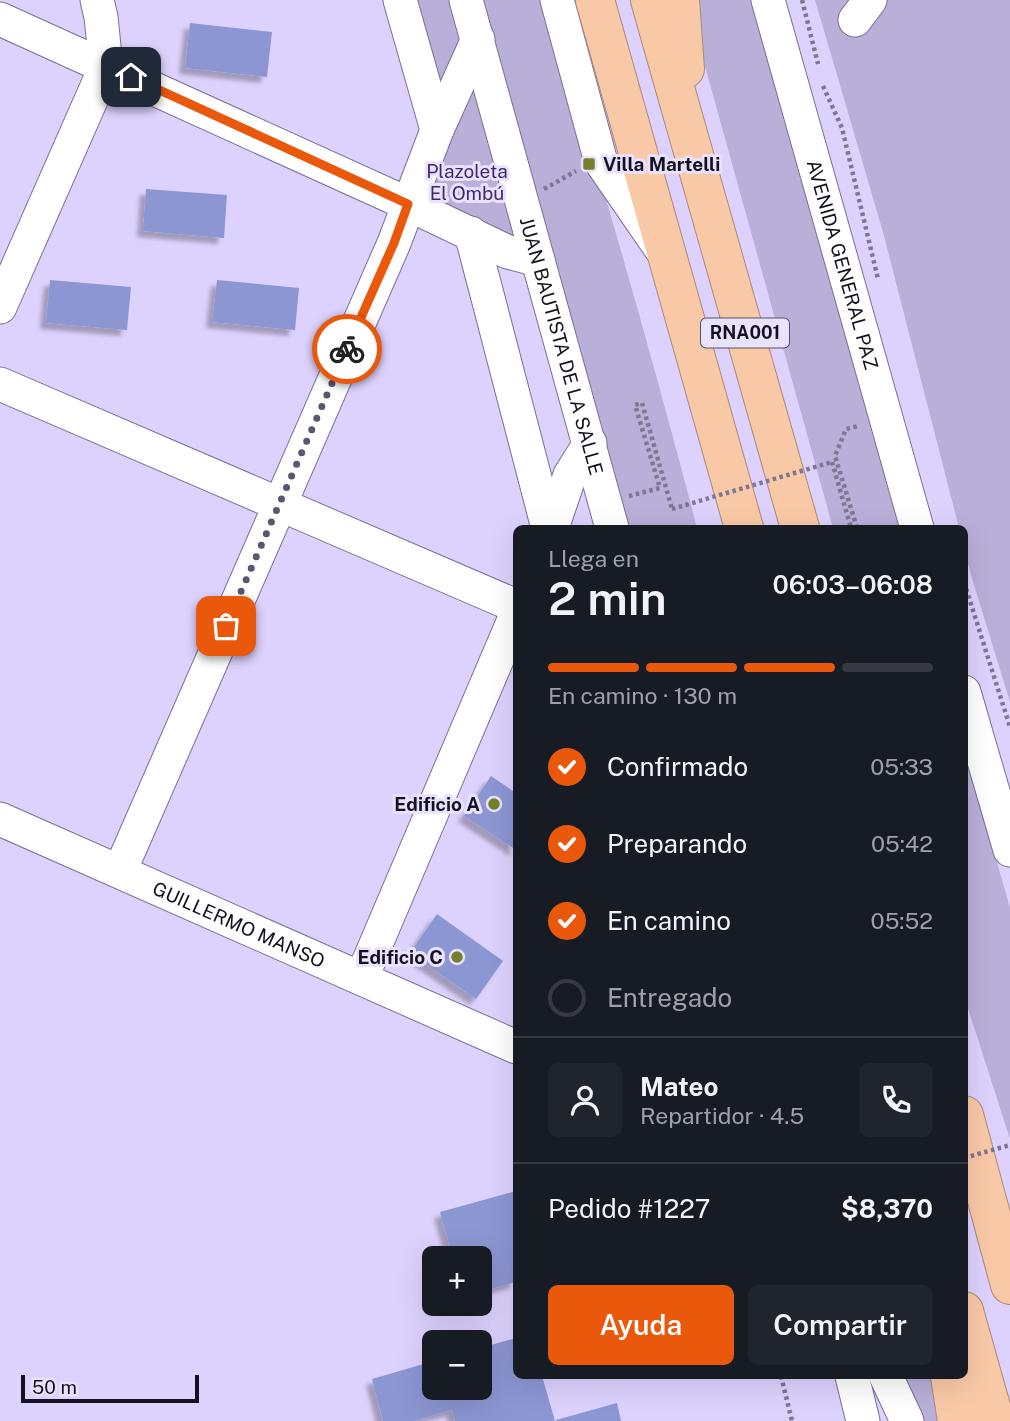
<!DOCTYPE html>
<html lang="es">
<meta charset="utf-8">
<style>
:root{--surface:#171b24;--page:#20242c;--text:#f1f3f6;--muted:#9ea1a6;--line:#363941;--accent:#ea580c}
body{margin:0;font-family:"Public Sans",sans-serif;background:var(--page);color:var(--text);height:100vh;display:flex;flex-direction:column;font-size:26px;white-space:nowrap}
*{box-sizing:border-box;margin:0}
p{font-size:23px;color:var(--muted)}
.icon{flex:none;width:38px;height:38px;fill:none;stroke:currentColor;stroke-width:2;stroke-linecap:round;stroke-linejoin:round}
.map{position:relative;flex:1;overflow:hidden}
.sheet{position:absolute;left:513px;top:525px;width:455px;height:854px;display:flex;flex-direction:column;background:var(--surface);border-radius:10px;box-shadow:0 7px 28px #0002}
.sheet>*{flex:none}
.tools{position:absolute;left:422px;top:1246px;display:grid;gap:14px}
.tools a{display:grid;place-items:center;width:70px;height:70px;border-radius:10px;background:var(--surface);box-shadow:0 7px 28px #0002;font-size:35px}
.scale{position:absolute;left:21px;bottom:18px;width:178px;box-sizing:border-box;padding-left:7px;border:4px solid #151120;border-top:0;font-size:19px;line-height:24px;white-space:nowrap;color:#151120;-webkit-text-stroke:5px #e8e2fd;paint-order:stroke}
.pin{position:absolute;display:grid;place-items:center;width:60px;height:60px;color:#fff;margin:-30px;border-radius:14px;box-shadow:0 4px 10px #0006}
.courier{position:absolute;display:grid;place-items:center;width:70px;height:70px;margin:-35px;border:5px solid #ea580c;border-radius:50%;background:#fff;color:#222;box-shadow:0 2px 9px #0007}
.head em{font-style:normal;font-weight:600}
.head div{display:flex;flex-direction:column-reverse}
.head{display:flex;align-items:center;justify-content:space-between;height:119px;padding:0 35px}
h1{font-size:46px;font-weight:600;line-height:52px}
.bar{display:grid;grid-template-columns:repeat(4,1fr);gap:10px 7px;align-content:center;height:84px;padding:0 35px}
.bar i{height:9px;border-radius:5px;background:var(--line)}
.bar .selected{background:var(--accent)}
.bar p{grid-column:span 4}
.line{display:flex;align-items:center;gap:18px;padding:0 35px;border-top:2px solid var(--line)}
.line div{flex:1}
.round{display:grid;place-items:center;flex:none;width:74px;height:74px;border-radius:10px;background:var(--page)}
ol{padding:0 35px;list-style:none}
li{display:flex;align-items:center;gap:21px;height:77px}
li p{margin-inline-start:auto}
li .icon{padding:7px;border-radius:50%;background:var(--accent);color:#fff;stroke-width:4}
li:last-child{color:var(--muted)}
li i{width:38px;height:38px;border:4px solid var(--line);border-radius:50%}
.primary-button{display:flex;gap:14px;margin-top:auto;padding:14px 35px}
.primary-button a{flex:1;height:80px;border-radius:10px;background:var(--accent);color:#fff;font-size:28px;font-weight:600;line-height:80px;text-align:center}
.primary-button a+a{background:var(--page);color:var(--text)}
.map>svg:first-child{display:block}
</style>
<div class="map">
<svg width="1010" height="1421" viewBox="0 0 1010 1421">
<defs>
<filter id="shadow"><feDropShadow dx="-6" dy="6" stdDeviation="2" flood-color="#0004"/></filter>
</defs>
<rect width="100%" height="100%" fill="#ddd2fe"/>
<path fill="#b9afd9" d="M409 0H449L463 49 437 99Z
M479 0H546C600 175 651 351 697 528H621Z
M694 0H754L903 528H833L703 59Z
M815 0H1010V702L971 575 964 549V528H959L883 232Z
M470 88 481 89 521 238 511 244 420 198Z
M964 746 1010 908V1139L964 996Z
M896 1376H932L941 1421H914Z"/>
<path fill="#8c96d3" filter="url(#shadow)" d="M190 23 272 32 267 77 185 68Z
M146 189 227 195 224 238 143 231Z
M50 280 131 287 127 330 46 323Z
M217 280 299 288 295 330 212 322Z
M491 776 516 793V850L464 816Z
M437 914 503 961 476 999 410 953Z
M516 1191V1282L480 1292V1258H453L440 1212Z
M516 1338V1376H542L555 1421H455L452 1410 413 1421H383L372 1379 434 1361V1388H480V1348Z
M617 1403 621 1421H556V1420Z"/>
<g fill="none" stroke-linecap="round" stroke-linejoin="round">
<g stroke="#796f97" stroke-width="35">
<g id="minor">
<path d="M400 0 437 130"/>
<path id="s1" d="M466 0 612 528"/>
<path d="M557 0 601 162 661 249"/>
<path id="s2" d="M768 0 917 528"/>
<path d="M0 19 408 204 508 252 538 260"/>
<path d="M855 20 870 0"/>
<path d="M471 233 548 528"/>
<path d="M0 307 106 66 101 17 97 0"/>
<path d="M0 384 516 606"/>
<path d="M552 528 570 475 590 443"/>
<path d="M964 692 1010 850"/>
<path id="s3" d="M0 819 516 1047"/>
<path d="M120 871 394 243 437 130 478 39"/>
<path d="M362 977 516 615"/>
<path d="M852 1376 863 1421"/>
<path d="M886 1376 907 1421"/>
</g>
</g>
<g stroke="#a98978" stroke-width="40">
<path id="highway" d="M595 0 744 528
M650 0 800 528
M680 0 685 69
M964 1115 1010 1285
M964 1311 995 1421
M950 1376 957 1421"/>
</g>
<path stroke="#7e7694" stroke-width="4.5" stroke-dasharray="3.5 3.5" stroke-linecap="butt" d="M802 0 818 64
M823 86 842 128 878 279
M544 189 576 171
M832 462 851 528
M629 496 660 488 635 405 642 403 672 509
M857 528 835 456 846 429 859 426
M964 582 1010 727
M781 1376 792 1421"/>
<use href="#minor" stroke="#fff" stroke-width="33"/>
<use href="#highway" stroke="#f9c9a7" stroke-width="38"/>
<path stroke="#7e7694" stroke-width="4.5" stroke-dasharray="3.5 3.5" stroke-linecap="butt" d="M672 509 832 462
M964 1158 1010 1145"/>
</g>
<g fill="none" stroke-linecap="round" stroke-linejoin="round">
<path stroke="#5b556e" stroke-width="7" stroke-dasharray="0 12.6" d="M226 626 347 349"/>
<path stroke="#ea580c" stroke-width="9" d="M131 77 408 204 394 243 347 349"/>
</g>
<g fill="#75802c" stroke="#e8e2fd" stroke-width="2.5">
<rect x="582" y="157" width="14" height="14" rx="3.5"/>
<circle cx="494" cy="804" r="7"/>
<circle cx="457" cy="957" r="7"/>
</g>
<g text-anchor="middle" stroke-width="6" stroke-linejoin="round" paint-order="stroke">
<rect fill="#e8e2fd" stroke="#545062" stroke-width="2" x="701" y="318.5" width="88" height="29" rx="5"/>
<g font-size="18" font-weight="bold" fill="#151120">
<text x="745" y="339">RNA001</text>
</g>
<g font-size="19" font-weight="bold" fill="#151120" stroke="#e8e2fd" text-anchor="end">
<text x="603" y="171" text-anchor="start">Villa Martelli</text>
<text x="480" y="811">Edificio A</text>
<text x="443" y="964">Edificio C</text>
</g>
<g font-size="19" fill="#412770" stroke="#e8e2fd">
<text x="467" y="178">Plazoleta<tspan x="467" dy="22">El Ombú</tspan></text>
</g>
<g font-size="19" fill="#151120" stroke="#e8e2fd">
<text dy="7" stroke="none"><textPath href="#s2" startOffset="275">AVENIDA GENERAL PAZ</textPath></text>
<text dy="7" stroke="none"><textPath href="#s1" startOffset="359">JUAN BAUTISTA DE LA SALLE</textPath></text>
<text dy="7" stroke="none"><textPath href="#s3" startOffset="261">GUILLERMO MANSO</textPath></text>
</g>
</g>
</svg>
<div class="tools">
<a>+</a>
<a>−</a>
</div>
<div class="scale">50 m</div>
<div class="pin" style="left:226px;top:626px;background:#ea580c"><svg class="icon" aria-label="bag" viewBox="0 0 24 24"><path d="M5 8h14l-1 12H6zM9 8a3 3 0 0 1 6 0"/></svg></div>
<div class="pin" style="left:131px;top:77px;background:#1f2937"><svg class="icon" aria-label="home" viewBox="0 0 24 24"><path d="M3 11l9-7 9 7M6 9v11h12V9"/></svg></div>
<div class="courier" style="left:347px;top:349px"><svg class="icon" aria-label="bike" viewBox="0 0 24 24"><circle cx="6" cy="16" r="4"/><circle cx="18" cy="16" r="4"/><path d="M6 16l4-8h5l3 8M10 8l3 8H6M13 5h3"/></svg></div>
<section class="sheet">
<div class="head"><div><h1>2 min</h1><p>Llega en</p></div><em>06:03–06:08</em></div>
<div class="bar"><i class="selected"></i><i class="selected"></i><i class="selected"></i><i></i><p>En camino · 130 m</p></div>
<ol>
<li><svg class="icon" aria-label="check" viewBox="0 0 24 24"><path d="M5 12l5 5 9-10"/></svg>Confirmado<p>05:33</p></li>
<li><svg class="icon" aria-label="check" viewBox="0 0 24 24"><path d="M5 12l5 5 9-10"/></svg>Preparando<p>05:42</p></li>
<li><svg class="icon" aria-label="check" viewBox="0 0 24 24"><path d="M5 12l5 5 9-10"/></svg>En camino<p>05:52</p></li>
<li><i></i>Entregado</li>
</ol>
<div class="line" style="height:126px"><a class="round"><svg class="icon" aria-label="person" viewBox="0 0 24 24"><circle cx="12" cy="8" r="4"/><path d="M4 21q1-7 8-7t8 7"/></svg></a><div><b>Mateo</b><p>Repartidor · 4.5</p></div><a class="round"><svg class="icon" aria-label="phone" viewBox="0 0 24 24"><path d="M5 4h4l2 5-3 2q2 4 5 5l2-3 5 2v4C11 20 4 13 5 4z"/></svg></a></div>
<div class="line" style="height:91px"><div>Pedido #1227</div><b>$8,370</b></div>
<div class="primary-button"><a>Ayuda</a><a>Compartir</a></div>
</section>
</div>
